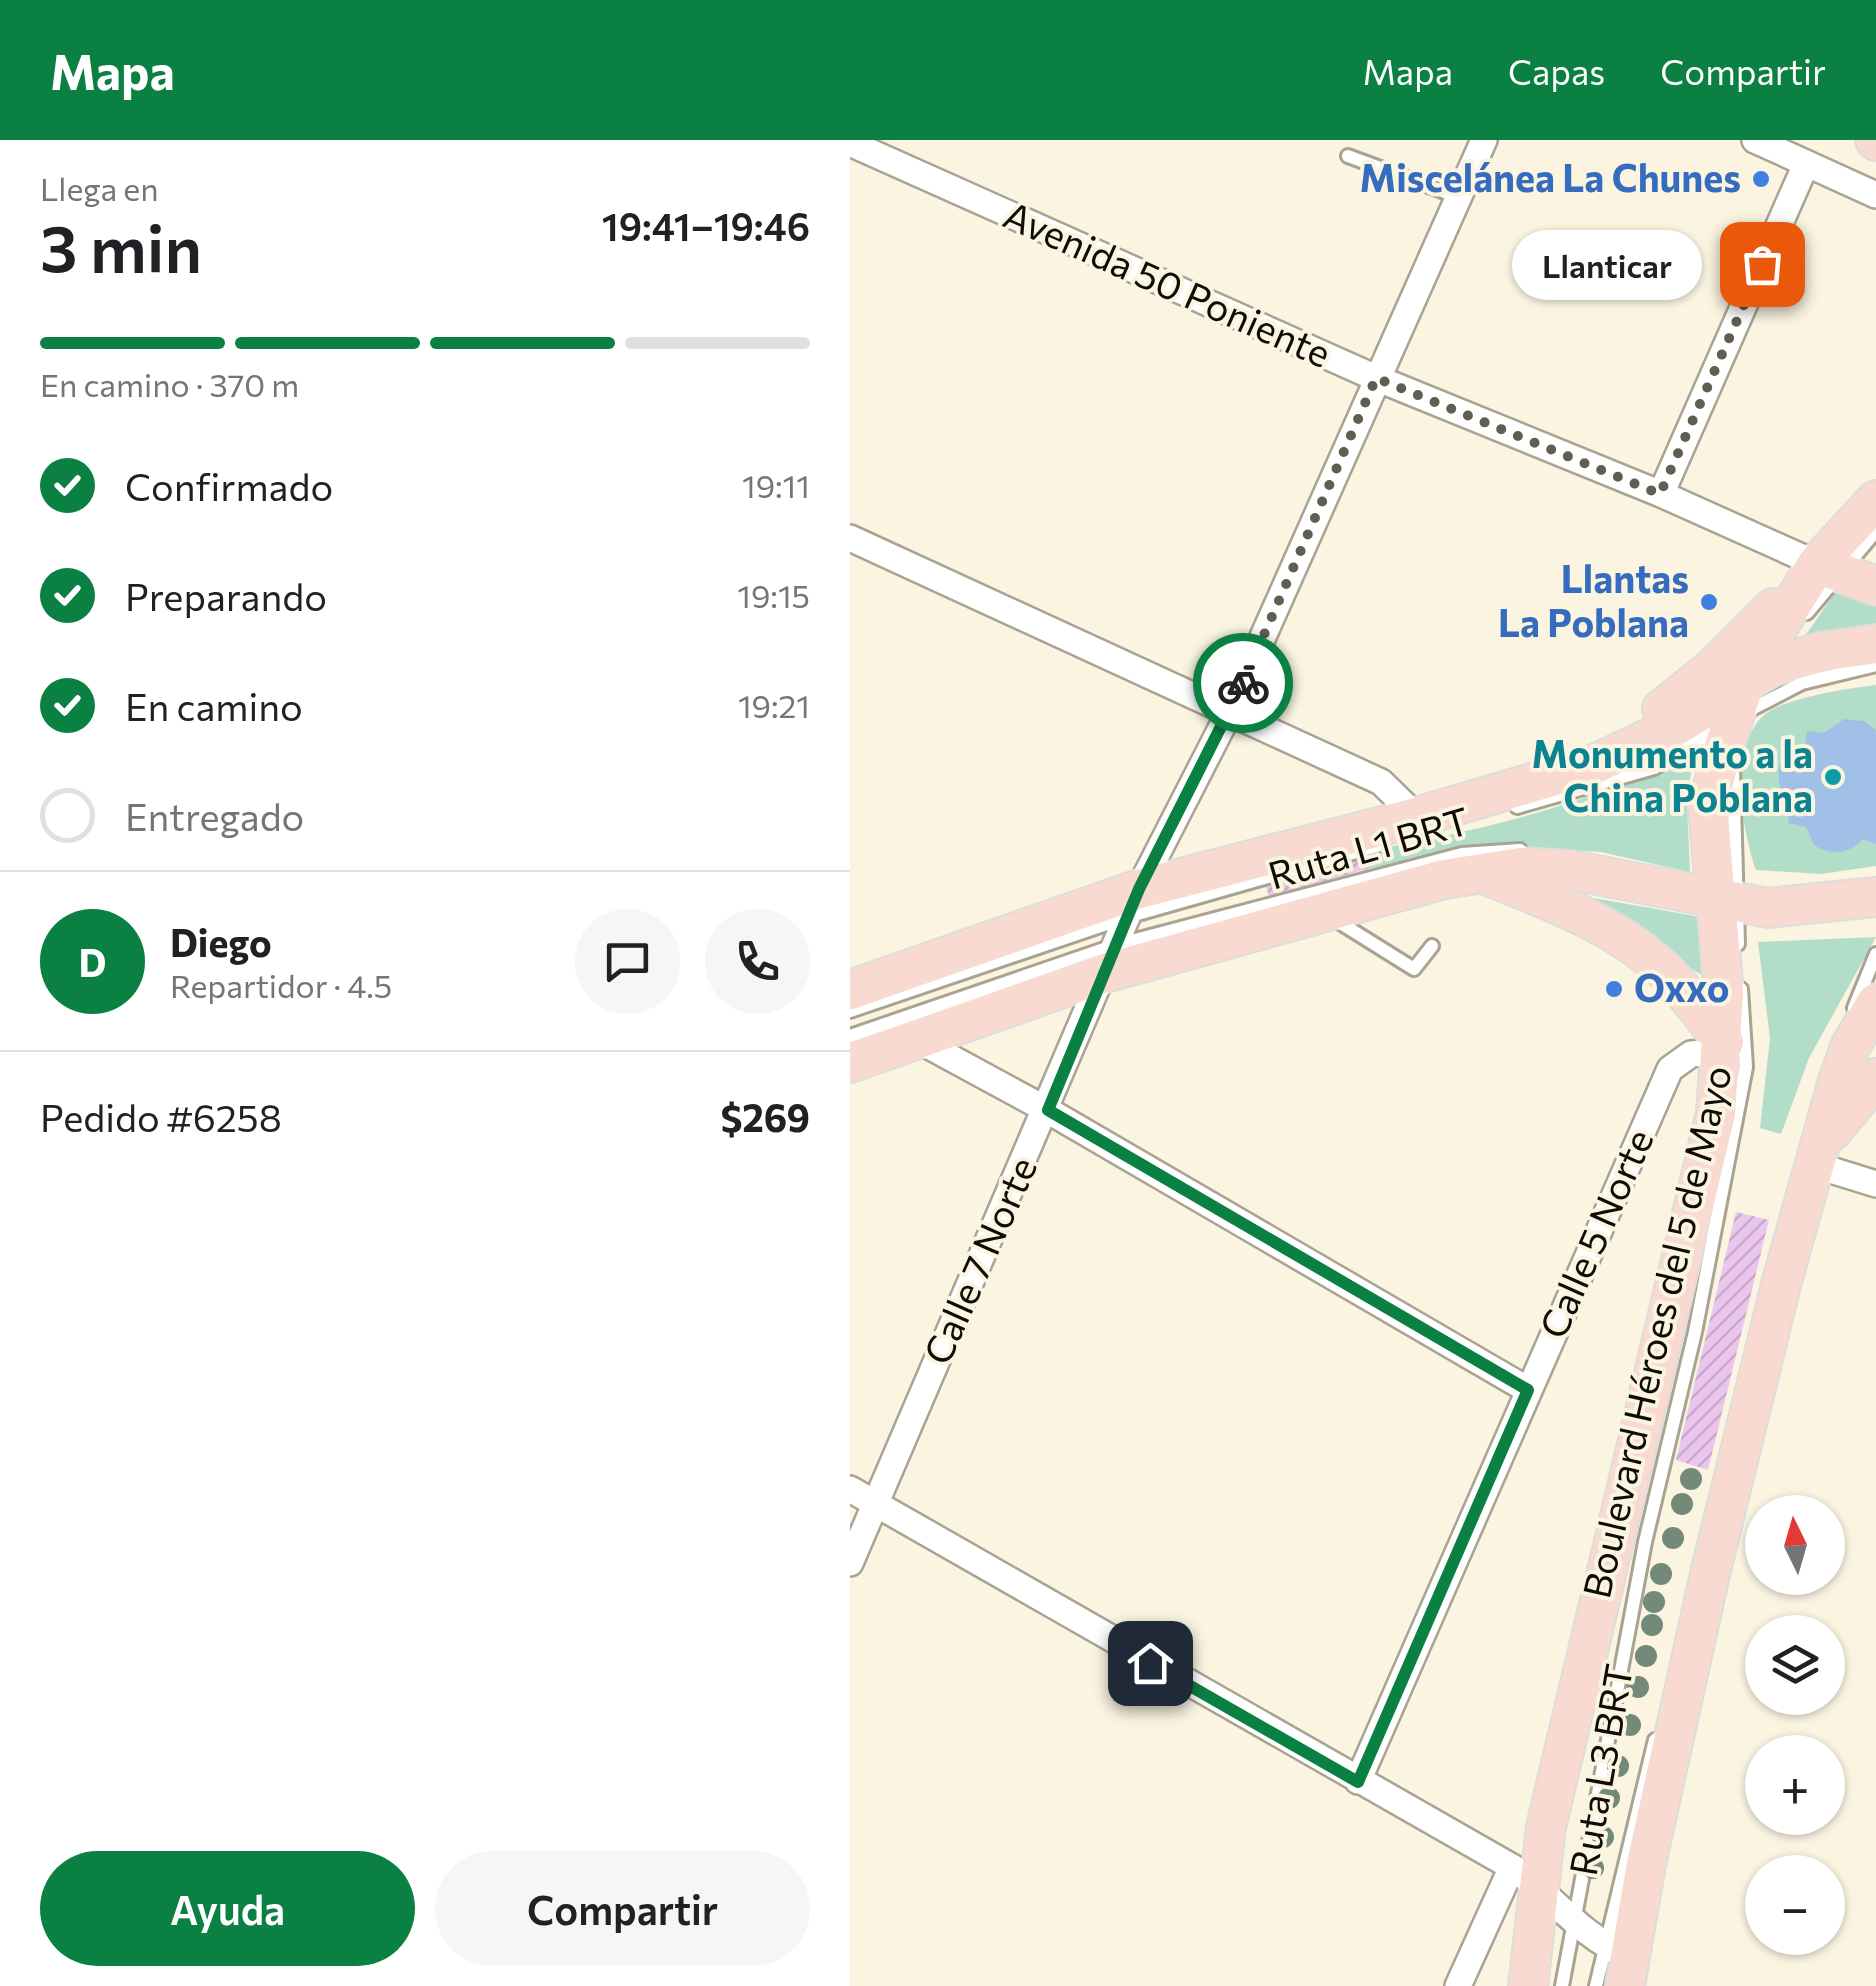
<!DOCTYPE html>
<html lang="es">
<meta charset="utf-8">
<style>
:root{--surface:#fff;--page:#f6f6f6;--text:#202124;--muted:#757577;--line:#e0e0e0;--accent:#0b8043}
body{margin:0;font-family:Commissioner,sans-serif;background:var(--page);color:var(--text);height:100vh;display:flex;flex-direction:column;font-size:38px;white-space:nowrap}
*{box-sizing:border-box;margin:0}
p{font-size:32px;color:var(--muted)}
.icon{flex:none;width:55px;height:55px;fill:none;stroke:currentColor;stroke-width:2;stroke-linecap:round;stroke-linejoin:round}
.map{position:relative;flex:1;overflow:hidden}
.details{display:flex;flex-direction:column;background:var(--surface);width:850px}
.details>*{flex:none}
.needle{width:65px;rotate:355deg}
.controls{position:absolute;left:895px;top:1355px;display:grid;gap:20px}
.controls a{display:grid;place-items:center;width:100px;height:100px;border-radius:50%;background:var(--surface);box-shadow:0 2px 8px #0004;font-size:50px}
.pin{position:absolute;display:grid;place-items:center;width:85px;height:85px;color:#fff;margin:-42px;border-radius:20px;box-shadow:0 5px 15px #0006}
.courier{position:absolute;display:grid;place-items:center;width:100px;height:100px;margin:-50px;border:8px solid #0b8043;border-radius:50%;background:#fff;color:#222;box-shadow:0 2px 12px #0007}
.bubble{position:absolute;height:70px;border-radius:35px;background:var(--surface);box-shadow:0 2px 8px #0004;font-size:32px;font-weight:600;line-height:70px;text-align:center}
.headline em{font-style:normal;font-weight:600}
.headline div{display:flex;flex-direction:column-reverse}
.headline{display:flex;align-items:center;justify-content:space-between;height:170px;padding:0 40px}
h1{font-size:65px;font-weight:600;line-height:75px}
.bar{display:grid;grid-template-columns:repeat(4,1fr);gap:15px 10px;align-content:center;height:120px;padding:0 40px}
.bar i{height:12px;border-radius:8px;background:var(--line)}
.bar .active{background:var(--accent)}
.bar p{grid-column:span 4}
.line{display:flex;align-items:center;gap:25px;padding:0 40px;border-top:2px solid var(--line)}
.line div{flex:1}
.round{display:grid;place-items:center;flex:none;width:105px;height:105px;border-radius:52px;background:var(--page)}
ol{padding:0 40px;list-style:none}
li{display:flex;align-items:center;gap:30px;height:110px}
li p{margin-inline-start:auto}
li .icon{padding:10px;border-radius:50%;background:var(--accent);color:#fff;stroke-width:4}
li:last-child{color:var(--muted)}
li i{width:55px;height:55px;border:5px solid var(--line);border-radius:50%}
.button{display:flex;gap:20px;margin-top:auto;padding:20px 40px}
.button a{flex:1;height:115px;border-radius:60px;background:var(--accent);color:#fff;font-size:40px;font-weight:600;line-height:115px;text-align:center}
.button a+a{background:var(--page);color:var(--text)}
header{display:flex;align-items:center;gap:60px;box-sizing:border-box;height:140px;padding:0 50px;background:var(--accent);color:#fff}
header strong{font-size:48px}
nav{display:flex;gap:55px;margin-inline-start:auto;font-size:35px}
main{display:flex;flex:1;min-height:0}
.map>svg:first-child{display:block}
</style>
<header>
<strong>Mapa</strong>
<nav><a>Mapa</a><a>Capas</a><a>Compartir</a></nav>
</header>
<main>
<section class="details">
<div class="headline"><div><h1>3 min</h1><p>Llega en</p></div><em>19:41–19:46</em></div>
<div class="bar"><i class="active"></i><i class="active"></i><i class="active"></i><i></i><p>En camino · 370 m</p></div>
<ol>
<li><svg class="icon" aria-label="check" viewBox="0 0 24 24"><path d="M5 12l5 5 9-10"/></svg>Confirmado<p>19:11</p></li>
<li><svg class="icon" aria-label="check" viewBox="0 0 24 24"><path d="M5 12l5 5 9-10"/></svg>Preparando<p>19:15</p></li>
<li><svg class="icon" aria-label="check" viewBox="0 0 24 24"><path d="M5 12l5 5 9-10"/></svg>En camino<p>19:21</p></li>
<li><i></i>Entregado</li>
</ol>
<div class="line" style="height:180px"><b class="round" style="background:var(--accent);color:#fff">D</b><div><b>Diego</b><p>Repartidor · 4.5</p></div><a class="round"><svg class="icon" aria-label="chat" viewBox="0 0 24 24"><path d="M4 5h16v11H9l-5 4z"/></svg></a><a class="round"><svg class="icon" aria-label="phone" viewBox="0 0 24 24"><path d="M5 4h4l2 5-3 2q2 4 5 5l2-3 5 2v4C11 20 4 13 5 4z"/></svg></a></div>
<div class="line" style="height:130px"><div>Pedido #6258</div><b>$269</b></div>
<div class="button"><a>Ayuda</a><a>Compartir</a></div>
</section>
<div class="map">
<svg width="1026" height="1846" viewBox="0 0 1026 1846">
<defs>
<pattern id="building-hatch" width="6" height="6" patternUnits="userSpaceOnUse" patternTransform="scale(2.5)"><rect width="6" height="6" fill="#eac6ee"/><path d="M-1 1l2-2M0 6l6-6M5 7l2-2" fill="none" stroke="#c8a9cb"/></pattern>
</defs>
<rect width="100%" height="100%" fill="#faf4e1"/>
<path fill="#b2dec9" d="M990 445 1026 463V494L945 511Z
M1026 545V726L971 734 906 730C892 691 878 607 914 575 934 558 999 548 1026 545Z
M844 609 837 664 840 732 751 712 653 706 521 728 516 711C626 691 746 665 844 609Z
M698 750 857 778 863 841Z
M1026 797 959 918 931 994 910 988 920 898 908 802Z"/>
<path fill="#a1c0e8" d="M994 579 1014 581 1026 590V704L1013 699C1000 714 980 716 964 705L956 687 938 683 941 667C923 645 922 612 955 605L957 591 974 593Z"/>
<path fill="url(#building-hatch)" d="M516 711 521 728 419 756 414 739Z
M886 1072 919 1080 858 1330 826 1320Z"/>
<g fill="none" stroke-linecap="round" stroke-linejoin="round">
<g stroke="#a9a492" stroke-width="18">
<path id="service" d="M498 16 608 57
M957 473 1026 391
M896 572 952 543 1026 525
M883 629 888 804
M667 667 804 628 871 588
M484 779 564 829 582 806
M1004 868 1026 814
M0 871 277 777 527 706
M0 896 266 805 612 714 670 710
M712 1846 795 1402 845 1192 896 927 891 849
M746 1846 805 1600"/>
</g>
<g stroke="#a9a492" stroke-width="30">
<path id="minor" d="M905 0 1026 55
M0 3 526 238 811 354 967 424
M811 354 956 24
M0 398 531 642 567 677
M68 900 197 970 678 1250
M968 1026 1026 1044
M0 1349 662 1727C707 1760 725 1791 778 1817
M0 1423 289 749 379 573 634 0
M508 1641 820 929 841 914 873 911
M608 1846 662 1727"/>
</g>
<g stroke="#dddddc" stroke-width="42">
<path id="primary" d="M1025 0 1026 1
M967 424 1026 446
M812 569 862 529 923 468
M634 734C697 760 764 783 814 830 836 851 855 879 874 902
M0 850 289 749 567 677 745 624 823 587 921 527 970 512 1026 504
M0 923 255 833 594 739 671 727 721 730 918 768 1026 757
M981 992 1026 938
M678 1846 696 1687 866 973 874 854 858 667 868 626 896 539 967 424 1026 360
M775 1846 796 1724 860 1434 932 1141 988 941 1000 907 1026 863"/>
</g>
<use href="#service" stroke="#fff" stroke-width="12"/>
<use href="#minor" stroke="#fff" stroke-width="25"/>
<use href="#primary" stroke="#f8dad1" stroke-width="38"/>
</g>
<g fill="#738a79">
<circle cx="841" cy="1339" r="11"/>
<circle cx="832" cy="1364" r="11"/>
<circle cx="823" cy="1398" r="11"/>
<circle cx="811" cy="1434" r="11"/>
<circle cx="804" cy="1462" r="11"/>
<circle cx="802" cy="1485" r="11"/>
<circle cx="796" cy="1516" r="11"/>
<circle cx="788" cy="1547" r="11"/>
<circle cx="780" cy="1585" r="11"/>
<circle cx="768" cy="1626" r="11"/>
<circle cx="759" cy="1658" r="11"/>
<circle cx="753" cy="1697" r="11"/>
<circle cx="743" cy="1728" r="11"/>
</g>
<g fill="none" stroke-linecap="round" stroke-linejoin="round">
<path stroke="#615d53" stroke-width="10" stroke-dasharray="0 18" d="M393 543 526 238 810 354 912 124"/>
<path stroke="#0b8043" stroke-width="12" d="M300 1523 508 1642 678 1250 198 970 289 749 393 543"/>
</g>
<g fill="#3f7fe0" stroke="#faf4e1" stroke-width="4">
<circle cx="911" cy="39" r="10"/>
<circle cx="859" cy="462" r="10"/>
<circle cx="764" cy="849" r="10"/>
</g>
<circle fill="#0f9aa8" stroke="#faf4e1" stroke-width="4" cx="983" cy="637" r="10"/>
<g text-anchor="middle" stroke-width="8" stroke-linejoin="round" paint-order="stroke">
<g font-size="38" font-weight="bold" fill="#366cbe" stroke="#faf4e1" text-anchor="end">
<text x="891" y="52">Miscelánea La Chunes</text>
<text x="839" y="453">Llantas<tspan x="839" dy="44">La Poblana</tspan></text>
<text x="784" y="862" text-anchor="start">Oxxo</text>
</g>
<g font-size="38" fill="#0e0c06" stroke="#faf4e1">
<text transform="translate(317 145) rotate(24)" y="13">Avenida 50 Poniente</text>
<text transform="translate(519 709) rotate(-16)" y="13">Ruta L1 BRT</text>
<text transform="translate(747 1094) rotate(-66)" y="13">Calle 5 Norte</text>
<text transform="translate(131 1121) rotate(-66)" y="13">Calle 7 Norte</text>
<text transform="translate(808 1192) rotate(-77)" y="13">Boulevard Héroes del 5 de Mayo</text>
<text transform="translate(752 1630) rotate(-80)" y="13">Ruta L3 BRT</text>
</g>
<g font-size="38" font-weight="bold" fill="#0d838f" stroke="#faf4e1" text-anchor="end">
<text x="963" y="628">Monumento a la<tspan x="963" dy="44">China Poblana</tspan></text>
</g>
</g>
</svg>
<div class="controls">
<a><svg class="needle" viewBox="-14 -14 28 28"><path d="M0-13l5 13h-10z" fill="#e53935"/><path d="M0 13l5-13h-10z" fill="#757577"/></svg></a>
<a><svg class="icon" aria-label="layers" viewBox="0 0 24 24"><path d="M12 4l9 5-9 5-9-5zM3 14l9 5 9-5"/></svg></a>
<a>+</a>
<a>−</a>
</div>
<div class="pin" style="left:912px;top:124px;background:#ea580c"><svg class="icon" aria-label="bag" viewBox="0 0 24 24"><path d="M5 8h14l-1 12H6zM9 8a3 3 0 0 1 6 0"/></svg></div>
<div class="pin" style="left:300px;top:1523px;background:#1f2937"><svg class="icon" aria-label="home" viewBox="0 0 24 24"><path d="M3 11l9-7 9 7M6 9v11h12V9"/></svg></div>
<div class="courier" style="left:393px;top:543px"><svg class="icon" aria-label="bike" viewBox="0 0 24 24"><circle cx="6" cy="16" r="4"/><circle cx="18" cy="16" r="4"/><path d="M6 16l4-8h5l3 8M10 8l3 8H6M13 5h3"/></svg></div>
<div class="bubble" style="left:662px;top:90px;width:190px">Llanticar</div>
</div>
</main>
